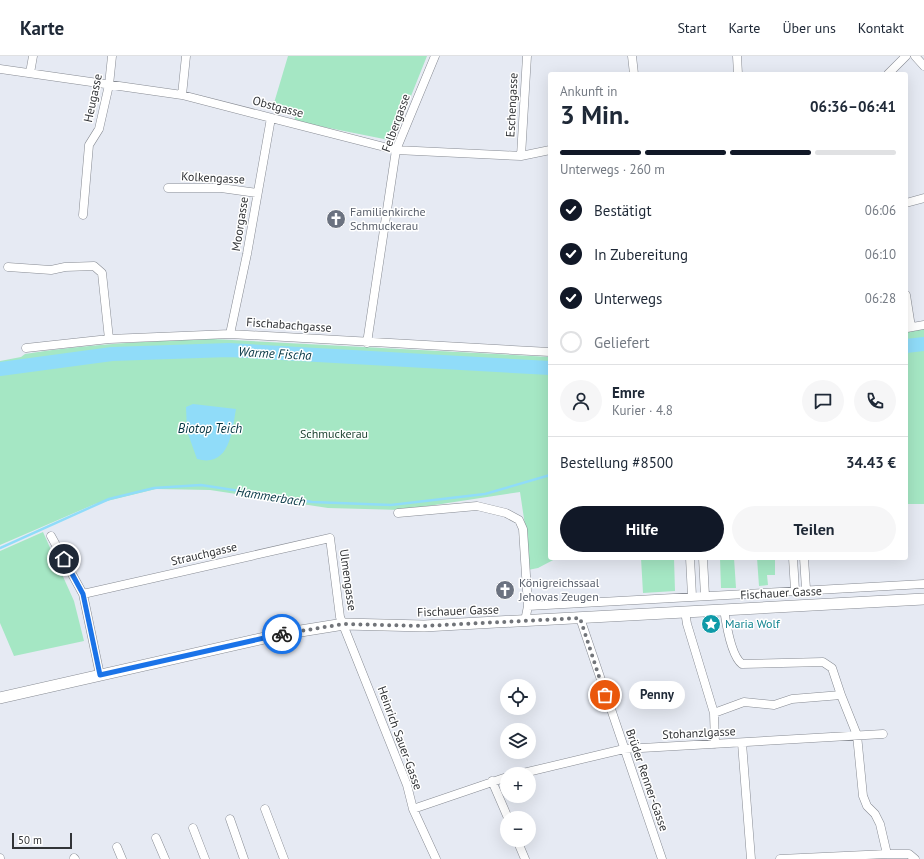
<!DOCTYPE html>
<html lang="de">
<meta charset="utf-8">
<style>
:root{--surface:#fff;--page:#f6f6f7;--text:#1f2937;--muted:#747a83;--line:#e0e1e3;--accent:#111827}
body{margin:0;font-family:"PT Sans",sans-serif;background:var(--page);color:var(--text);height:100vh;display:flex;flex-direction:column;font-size:15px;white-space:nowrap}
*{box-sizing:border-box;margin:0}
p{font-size:13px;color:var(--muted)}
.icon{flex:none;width:22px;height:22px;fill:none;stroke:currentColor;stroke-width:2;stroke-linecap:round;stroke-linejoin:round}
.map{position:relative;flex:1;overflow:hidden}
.details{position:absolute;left:548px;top:16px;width:360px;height:488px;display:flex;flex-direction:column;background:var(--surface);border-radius:4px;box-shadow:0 4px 16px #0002}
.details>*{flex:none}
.fabs{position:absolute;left:500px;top:623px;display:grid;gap:8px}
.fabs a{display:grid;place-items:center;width:36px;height:36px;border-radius:50%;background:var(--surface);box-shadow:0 4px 16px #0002;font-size:20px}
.scale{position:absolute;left:12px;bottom:10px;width:60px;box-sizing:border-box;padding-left:4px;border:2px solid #323437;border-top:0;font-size:11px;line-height:14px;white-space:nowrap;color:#323437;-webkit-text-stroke:3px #fff;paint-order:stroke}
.pin{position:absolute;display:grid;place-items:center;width:34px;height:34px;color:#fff;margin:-17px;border:2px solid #fff;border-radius:50%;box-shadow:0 1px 4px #0007}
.courier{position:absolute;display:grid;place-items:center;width:40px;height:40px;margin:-20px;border:3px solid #1a73e8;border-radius:50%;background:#fff;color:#222;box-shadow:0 1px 5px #0007}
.bubble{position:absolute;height:28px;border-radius:14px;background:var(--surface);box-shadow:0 4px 16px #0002;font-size:13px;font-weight:700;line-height:28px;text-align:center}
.head em{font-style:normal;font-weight:700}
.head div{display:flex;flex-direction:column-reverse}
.head{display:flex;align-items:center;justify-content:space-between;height:68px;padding:0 12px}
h1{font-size:26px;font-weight:700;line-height:30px}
.bar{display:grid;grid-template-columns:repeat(4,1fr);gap:6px 4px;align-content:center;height:48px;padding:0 12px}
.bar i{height:5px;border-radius:3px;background:var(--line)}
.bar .on{background:var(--accent)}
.bar p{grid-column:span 4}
.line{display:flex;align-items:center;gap:10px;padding:0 12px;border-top:1px solid var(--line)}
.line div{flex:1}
.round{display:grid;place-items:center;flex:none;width:42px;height:42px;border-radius:21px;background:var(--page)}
ol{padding:0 12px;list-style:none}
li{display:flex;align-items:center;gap:12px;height:44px}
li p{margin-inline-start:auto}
li .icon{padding:4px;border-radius:50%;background:var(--accent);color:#fff;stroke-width:4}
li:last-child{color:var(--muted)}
li i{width:22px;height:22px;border:2px solid var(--line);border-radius:50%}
.cta{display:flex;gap:8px;margin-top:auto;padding:8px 12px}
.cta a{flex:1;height:46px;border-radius:24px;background:var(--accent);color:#fff;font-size:16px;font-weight:700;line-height:46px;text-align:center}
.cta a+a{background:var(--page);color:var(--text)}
header{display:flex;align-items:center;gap:24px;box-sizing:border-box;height:56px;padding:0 20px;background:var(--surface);border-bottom:1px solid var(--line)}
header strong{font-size:19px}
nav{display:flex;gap:22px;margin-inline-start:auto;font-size:14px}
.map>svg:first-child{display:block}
</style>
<header>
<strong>Karte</strong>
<nav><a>Start</a><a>Karte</a><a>Über uns</a><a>Kontakt</a></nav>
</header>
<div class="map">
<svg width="924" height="803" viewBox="0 0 924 803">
<rect width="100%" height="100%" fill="#e6eaf3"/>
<path fill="#a5e7c4" d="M288 0H427L395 80 389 84 294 65 297 55 274 47Z
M924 273V448H906V275Z
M213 283 550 301V502H557L538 512 528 514 526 476 520 436 402 454 328 452 210 434 156 433 95 448 0 489V305L21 301 25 298C87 288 150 285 213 283Z
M43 476 74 545 84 585 14 600 0 567V495Z
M641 502H674L675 535 643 537Z
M720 502H734L736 532H721Z
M757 502H775V519H767L768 529 759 530Z"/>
<path fill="#90dcf9" d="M193 348 236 353C232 375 230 412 197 403L187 375 186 351Z"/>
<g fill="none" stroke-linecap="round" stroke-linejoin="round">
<path stroke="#90dcf9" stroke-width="2.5" d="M0 492 109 443 154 432 201 429 312 446 391 449 485 438 550 419"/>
<path stroke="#90dcf9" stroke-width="14" d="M906 290 924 288
M0 313 112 298 229 294 550 312"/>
<g stroke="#878b93" stroke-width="9">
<path id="street" d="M632 0 634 18
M737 0 738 18
M915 0 924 10
M0 13 182 39 396 94 521 100 550 94
M30 17 33 0
M888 18 906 0
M182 39 186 0
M521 100 527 0
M168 132H221L257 137
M906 147 924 142
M83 159 89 89 99 73 109 29 112 0
M8 211 51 214 65 211 94 210 102 217 109 283
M906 239 911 271
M907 272 924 269
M230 278 247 198 271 62
M367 287 396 94 435 0
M26 292 109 283 230 278 550 296
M398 457 477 450 506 457 519 464 523 473 528 550 525 565
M51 480 83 538 100 619
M690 502 692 540
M703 502 705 540
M793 502 795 534
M804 502 806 533
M83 538 330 482 340 561 407 729 413 753 436 803
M528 550 924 528
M724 553C726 567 731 600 742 608L823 606 832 612 841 639 857 679 863 740 867 750 875 758 880 768 887 798H909L915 803
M685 555 687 568 714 657 715 688
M580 562 662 803
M714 657 744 646 774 649 792 643 841 639
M742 687 751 803
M519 718 624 693 883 678
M492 725 508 762
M265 753 284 803
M413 753 507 721
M230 763 244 803
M193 772 205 803
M156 782 165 803
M517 784 525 803
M117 791 122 803
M0 802V803
M74 802 75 803
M780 803 887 798"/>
</g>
<g stroke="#878b93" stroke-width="12">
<path id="secondary" d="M0 642 282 578 344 568 424 570 924 543"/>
</g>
<use href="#street" stroke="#fff" stroke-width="8"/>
<use href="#secondary" stroke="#fff" stroke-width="11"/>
</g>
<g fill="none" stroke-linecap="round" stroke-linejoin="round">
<path stroke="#717479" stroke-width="4" stroke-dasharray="0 7.2" d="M282 578 344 568 424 570 580 562 605 639"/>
<path stroke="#1a73e8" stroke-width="5" d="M64 503 83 538 100 619 282 578"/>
</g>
<defs>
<g id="church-disc" transform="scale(1)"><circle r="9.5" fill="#6b7280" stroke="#fff"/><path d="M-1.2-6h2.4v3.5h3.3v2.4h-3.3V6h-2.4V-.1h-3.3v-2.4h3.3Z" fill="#fff"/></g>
<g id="sight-disc" transform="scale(1)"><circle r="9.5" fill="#0f9aa8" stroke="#fff"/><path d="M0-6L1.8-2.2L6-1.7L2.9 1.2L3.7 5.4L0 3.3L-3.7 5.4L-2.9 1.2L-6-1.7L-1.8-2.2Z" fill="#fff"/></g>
</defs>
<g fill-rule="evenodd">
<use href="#church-disc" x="336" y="163"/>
<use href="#church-disc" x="505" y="534"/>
<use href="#sight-disc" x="711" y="568"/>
</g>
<g text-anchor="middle" stroke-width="3" stroke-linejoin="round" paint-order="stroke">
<g font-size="12" fill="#323437" stroke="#fff">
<text transform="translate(93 42) rotate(-78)" y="4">Heugasse</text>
<text transform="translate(512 49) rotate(-87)" y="4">Eschengasse</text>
<text transform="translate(278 51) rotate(15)" y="4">Obstgasse</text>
<text transform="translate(396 67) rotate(-70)" y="4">Felbergasse</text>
<text transform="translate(213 122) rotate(3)" y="4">Kolkengasse</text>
<text transform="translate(240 168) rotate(-81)" y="4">Moorgasse</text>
<text transform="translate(289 269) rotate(4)" y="4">Fischabachgasse</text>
<text transform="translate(204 498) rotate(-13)" y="4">Strauchgasse</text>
<text transform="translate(348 524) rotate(82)" y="4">Ulmengasse</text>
<text transform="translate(781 537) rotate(-3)" y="4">Fischauer Gasse</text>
<text transform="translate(458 555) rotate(-2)" y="4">Fischauer Gasse</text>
<text transform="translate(699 677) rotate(-3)" y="4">Stohanzlgasse</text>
<text transform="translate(400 682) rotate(70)" y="4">Heinrich Sauer-Gasse</text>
<text transform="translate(647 724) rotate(71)" y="4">Brüder Renner-Gasse</text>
</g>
<g font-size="12" fill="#5b616d" stroke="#fff" text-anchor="start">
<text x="350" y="160">Familienkirche<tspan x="350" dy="14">Schmuckerau</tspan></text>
<text x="519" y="531">Königreichssaal<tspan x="519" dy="14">Jehovas Zeugen</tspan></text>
</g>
<g font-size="12" fill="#193f2d" stroke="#fff">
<text x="334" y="382">Schmuckerau</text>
</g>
<g font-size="12" fill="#0d838f" stroke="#fff" text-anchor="start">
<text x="725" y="572">Maria Wolf</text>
</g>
<g font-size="13" font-style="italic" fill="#043543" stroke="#fff">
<text transform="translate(275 297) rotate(3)" y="5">Warme Fischa</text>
<text x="210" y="377">Biotop Teich</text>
<text transform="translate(271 440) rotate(9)" y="5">Hammerbach</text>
</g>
</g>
</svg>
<div class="fabs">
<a><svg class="icon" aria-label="locate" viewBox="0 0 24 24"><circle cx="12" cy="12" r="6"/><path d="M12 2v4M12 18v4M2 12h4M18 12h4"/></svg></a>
<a><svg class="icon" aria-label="layers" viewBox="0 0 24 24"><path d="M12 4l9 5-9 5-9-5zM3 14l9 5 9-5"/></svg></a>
<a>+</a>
<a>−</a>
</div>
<div class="scale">50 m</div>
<div class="pin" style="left:605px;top:639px;background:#ea580c"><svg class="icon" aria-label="bag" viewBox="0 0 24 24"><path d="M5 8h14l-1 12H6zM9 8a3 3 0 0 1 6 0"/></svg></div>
<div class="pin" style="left:64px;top:503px;background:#1f2937"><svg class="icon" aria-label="home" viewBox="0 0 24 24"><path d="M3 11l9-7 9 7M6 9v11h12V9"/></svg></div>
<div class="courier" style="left:282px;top:578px"><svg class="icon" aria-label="bike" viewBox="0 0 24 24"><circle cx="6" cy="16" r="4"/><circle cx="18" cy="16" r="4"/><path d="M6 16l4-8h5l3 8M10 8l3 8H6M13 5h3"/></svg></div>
<div class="bubble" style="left:629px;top:625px;width:56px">Penny</div>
<section class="details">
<div class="head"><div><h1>3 Min.</h1><p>Ankunft in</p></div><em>06:36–06:41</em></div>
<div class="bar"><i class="on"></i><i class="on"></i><i class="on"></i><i></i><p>Unterwegs · 260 m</p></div>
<ol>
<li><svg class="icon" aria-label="check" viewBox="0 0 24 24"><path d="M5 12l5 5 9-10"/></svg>Bestätigt<p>06:06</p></li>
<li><svg class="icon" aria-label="check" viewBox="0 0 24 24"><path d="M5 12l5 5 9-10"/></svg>In Zubereitung<p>06:10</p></li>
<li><svg class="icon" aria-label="check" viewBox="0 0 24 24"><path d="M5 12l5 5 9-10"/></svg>Unterwegs<p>06:28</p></li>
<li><i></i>Geliefert</li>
</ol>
<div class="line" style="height:72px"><a class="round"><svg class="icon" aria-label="person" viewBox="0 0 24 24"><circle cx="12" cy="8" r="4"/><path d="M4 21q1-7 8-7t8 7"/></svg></a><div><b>Emre</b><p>Kurier · 4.8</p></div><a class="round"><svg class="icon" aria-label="chat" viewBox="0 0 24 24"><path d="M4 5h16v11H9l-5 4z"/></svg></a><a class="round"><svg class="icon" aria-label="phone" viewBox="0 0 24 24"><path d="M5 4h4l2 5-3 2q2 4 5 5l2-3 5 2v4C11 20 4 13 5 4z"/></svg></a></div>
<div class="line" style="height:52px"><div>Bestellung #8500</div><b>34.43 €</b></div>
<div class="cta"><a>Hilfe</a><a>Teilen</a></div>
</section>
</div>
